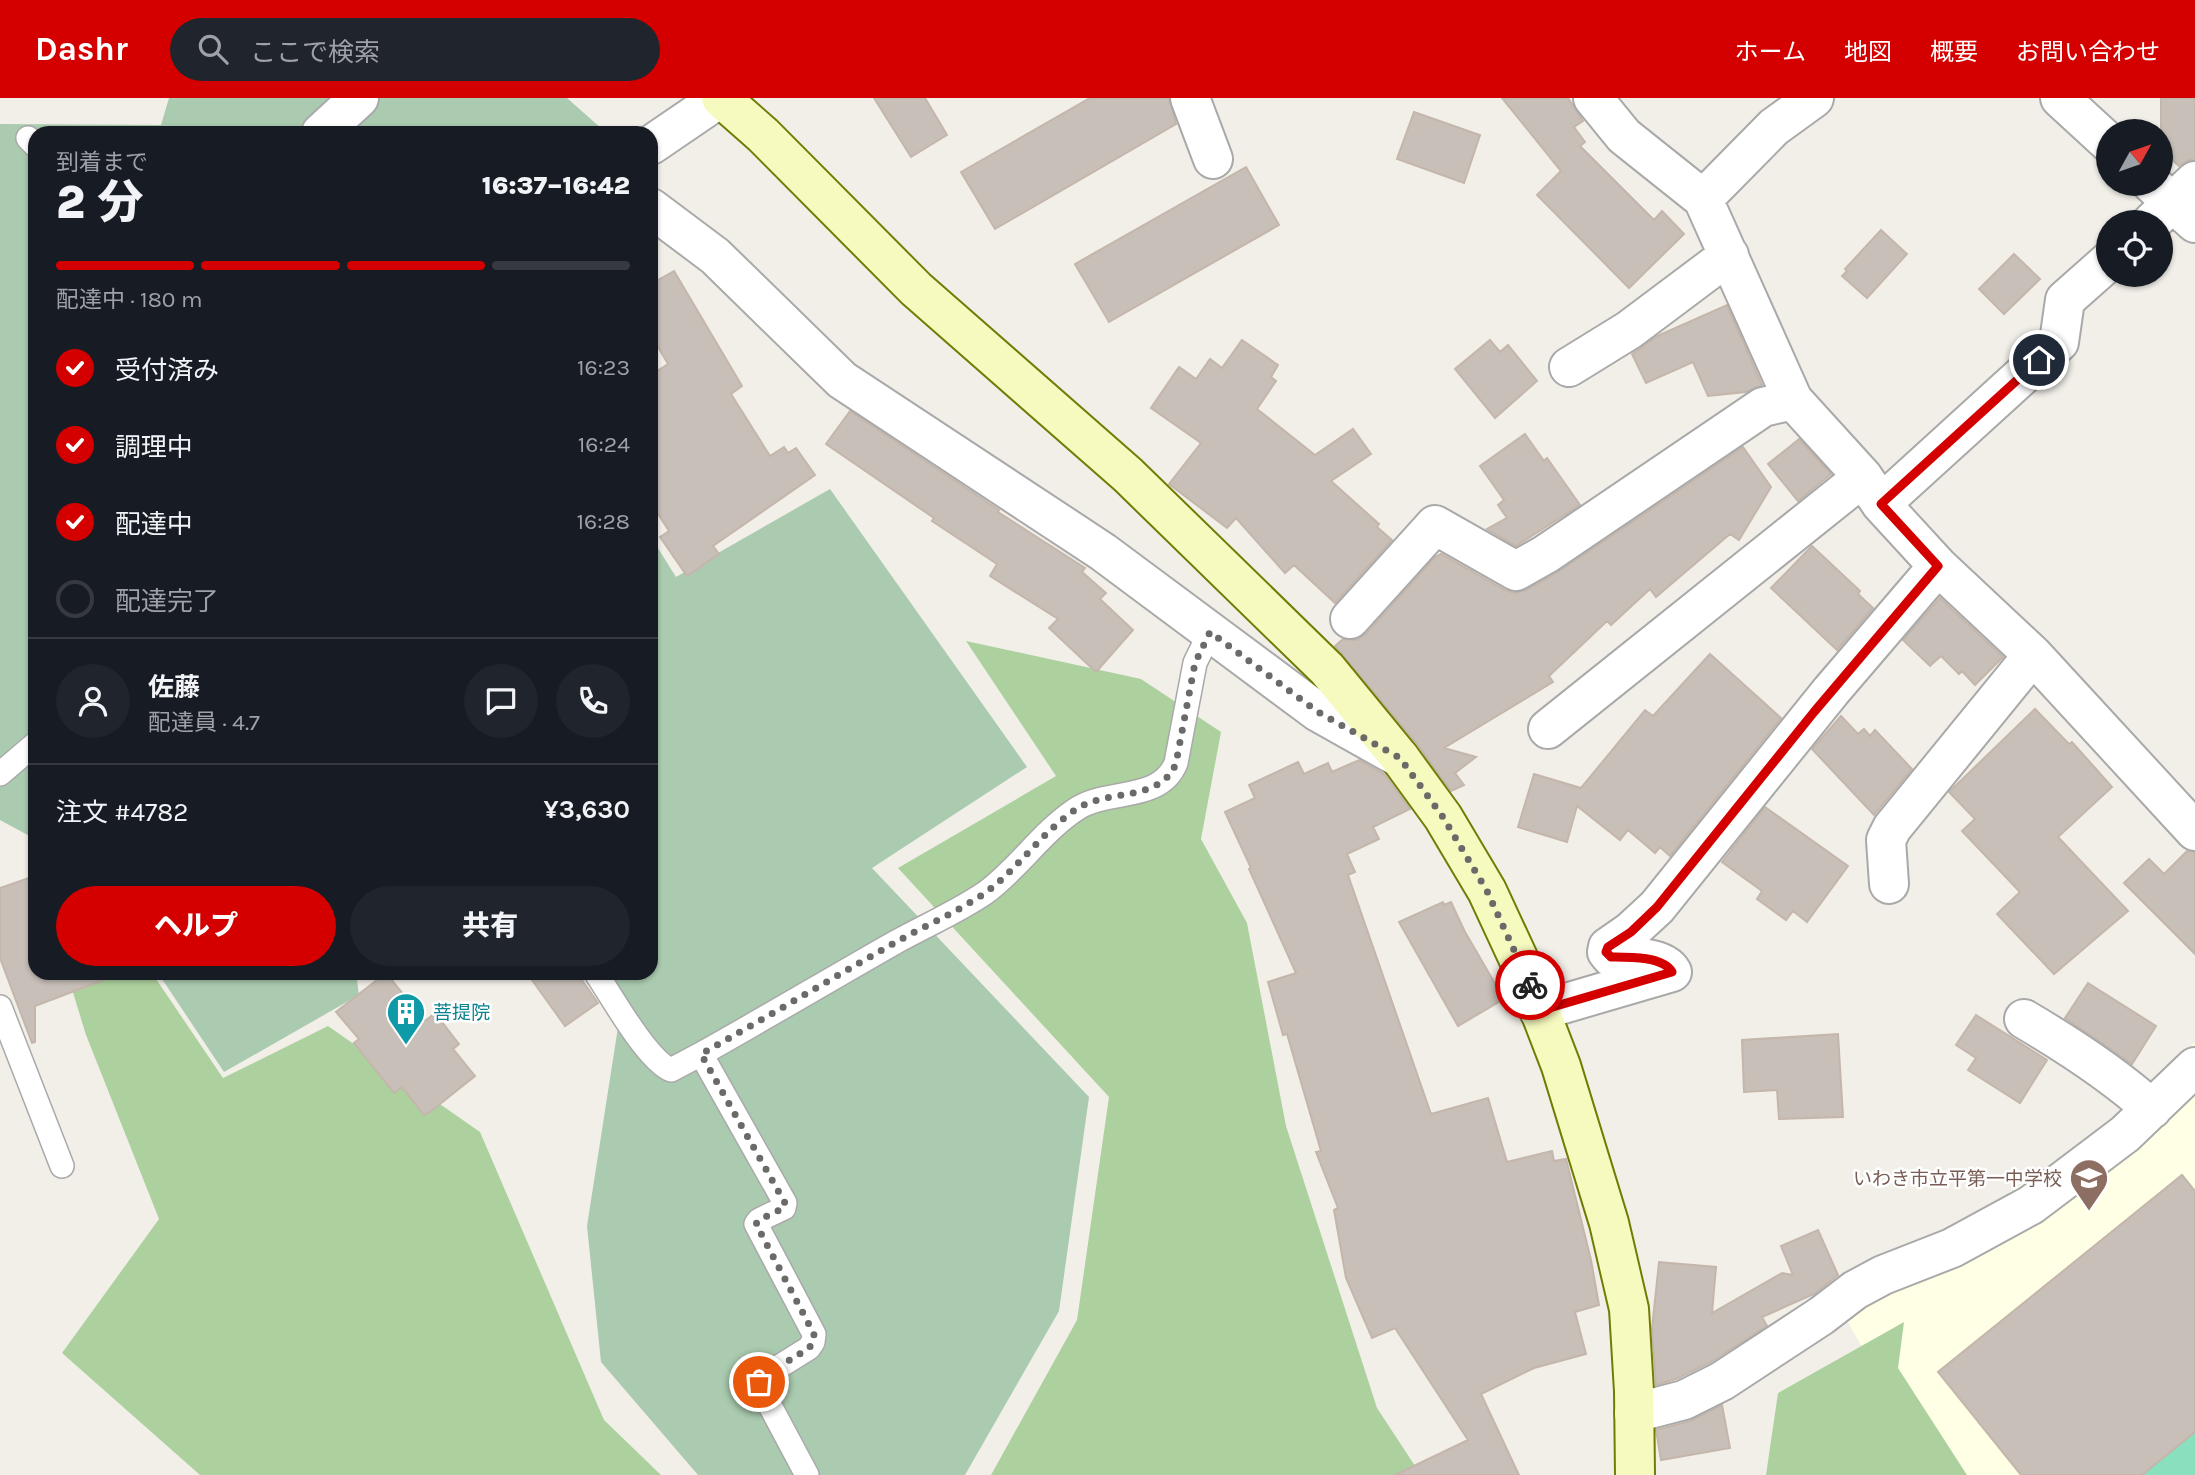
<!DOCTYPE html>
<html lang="ja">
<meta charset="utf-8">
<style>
:root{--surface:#171b24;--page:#20242c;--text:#f1f3f6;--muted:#9ea1a6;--line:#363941;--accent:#d40000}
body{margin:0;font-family:Karla,"Noto Sans JP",sans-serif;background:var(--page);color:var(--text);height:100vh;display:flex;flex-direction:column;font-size:26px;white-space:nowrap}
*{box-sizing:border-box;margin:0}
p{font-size:23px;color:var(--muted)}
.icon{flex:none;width:38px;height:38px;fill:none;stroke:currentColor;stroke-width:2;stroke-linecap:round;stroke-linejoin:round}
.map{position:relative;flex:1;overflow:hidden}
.drawer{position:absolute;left:28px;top:28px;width:630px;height:854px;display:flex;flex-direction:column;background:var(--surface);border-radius:21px;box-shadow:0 2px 5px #0004}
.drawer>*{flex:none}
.needle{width:46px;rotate:50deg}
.tools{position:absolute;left:2096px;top:21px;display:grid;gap:14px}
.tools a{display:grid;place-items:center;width:77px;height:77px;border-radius:50%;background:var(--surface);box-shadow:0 2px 5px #0004;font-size:35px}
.pin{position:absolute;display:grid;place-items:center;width:60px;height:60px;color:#fff;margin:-30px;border:4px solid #fff;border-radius:50%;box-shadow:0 2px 7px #0007}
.courier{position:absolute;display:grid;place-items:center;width:70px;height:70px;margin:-35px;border:5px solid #d40000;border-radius:50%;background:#fff;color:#222;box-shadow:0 2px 9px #0007}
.overview em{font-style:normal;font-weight:800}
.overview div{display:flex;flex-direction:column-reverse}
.overview{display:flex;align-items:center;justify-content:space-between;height:119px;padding:0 28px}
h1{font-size:46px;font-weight:800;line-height:52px}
.bar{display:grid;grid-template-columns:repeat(4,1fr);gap:10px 7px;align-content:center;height:84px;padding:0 28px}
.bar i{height:9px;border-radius:5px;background:var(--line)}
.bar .on{background:var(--accent)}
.bar p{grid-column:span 4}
.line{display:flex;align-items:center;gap:18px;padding:0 28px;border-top:2px solid var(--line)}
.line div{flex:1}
.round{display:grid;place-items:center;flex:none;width:74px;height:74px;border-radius:37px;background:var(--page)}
ol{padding:0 28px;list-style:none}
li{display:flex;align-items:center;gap:21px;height:77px}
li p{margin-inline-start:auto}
li .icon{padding:7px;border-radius:50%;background:var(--accent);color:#fff;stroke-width:4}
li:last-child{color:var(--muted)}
li i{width:38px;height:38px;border:4px solid var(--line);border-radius:50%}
.primary-button{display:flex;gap:14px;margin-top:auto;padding:14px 28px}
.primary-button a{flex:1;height:80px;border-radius:42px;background:var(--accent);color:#fff;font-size:28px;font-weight:800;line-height:80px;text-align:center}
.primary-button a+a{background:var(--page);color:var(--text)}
header{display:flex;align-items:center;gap:42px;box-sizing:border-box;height:98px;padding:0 35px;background:var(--accent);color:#fff}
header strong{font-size:33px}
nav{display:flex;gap:38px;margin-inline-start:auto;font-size:24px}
.search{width:490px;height:63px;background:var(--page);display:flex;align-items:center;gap:18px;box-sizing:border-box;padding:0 24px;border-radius:38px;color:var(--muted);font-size:26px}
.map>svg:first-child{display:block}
</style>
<header>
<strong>Dashr</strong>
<div class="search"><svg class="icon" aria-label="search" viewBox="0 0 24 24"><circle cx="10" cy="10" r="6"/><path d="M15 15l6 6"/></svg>ここで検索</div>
<nav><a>ホーム</a><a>地図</a><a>概要</a><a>お問い合わせ</a></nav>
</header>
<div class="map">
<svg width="2195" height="1377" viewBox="0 0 2195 1377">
<rect width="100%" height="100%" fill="#f2efe9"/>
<path fill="#ffffe5" d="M2195 944V1377H1935L1841 1212 2123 1016Z"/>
<path fill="#add19e" d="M966 543 1141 581 1221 634 1201 741 1247 825 1286 1028 1377 1310 1421 1377H991L1077 1222 1109 999 898 770 1056 678Z
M67 875H152L223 980 328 928 480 1034 604 1322 661 1377H200L62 1255 159 1121 86 937Z
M1904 1224 1898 1270 1967 1377H1766L1778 1295Z"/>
<path fill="#aacbaf" d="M169 0H567L602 31 596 35H35V741L0 722V26L161 27Z
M830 391 1027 669 872 770 1089 999 1059 1213 965 1377H698L601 1264 587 1128 621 910 595 875H651V439L676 479Z
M158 875H356L359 897 224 974Z"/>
<path fill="#88e0be" d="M2195 1324V1377H2125Z"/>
<path fill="#c7bfb8" stroke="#c4b6ab" stroke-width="2" d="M874 0H925L947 37 911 59Z
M1090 0H1169L1176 26 995 131 961 74Z
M1502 0H1568L1583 23 1574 29 1585 44 1580 48 1654 122 1662 113 1684 136 1629 190 1537 97 1561 73Z
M2161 0H2195V62H2189L2179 68 2161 52Z
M1414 14 1480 37 1464 85 1397 61Z
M1246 69 1279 127 1109 224 1075 166Z
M1881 132 1907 156 1867 200 1842 178 1847 173 1845 171Z
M2014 156 2040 181 2004 216 1979 191Z
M674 173 742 288 731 296 770 358 784 349 788 355 796 350 815 377 713 448 719 456 687 478 660 439 669 433 651 405V277L668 266 651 237V186Z
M1727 207 1762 287 1746 294 1708 298 1693 264 1646 285 1632 256 1657 238Z
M1242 242 1278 267 1271 279 1276 283 1257 311 1315 357 1353 331 1371 356 1331 383 1379 426 1377 429 1392 442 1335 505 1294 467 1285 475 1236 420 1227 430 1169 386 1201 345 1151 310 1179 269 1196 281 1210 261 1222 270Z
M1490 242 1500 254 1508 247 1537 283 1495 320 1455 271Z
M850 313 999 412 998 414 1085 470 1082 474 1106 495 1100 501 1133 532 1096 574 1049 530 1058 521 990 478 997 466 932 423 934 420 826 346Z
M1525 336 1544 363 1547 360 1580 407 1516 448 1487 431 1507 420 1498 407 1504 402 1480 368Z
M1799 341 1831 376 1798 403 1768 366Z
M1743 349 1771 389 1739 442 1730 436 1656 499 1650 491 1611 527 1607 523 1549 578 1553 584 1444 650 1476 659 1455 675 1464 687 1451 693 1417 646 1335 548 1343 541 1356 542 1366 536 1435 459 1441 456 1505 492 1515 495 1526 492 1558 474Z
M1812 448 1860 493 1858 496 1873 510 1837 552 1771 490Z
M1940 500 2003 559 1975 587 1962 573 1959 576 1941 558 1930 568 1903 542Z
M1710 556 1781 620 1670 758 1660 749 1655 755 1628 732 1620 742 1577 708 1567 744 1518 729 1534 676 1581 690 1645 612 1653 618Z
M2035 611 2069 646 2072 644 2112 689 2058 739 2128 813 2054 876 1997 816 2020 794 1962 733 1975 721 1949 694Z
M1841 618 1858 636 1864 631 1870 638 1875 632 1912 671 1874 717 1812 651Z
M1359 662 1385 677 1410 711 1373 729 1379 741 1347 756 1355 774 1348 777 1431 1016 1488 1000 1507 1064 1552 1053 1554 1063 1566 1061 1591 1162 1599 1207 1575 1214 1586 1256 1534 1270 1481 1296 1519 1377H1395L1468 1342 1395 1230 1372 1240 1346 1180 1334 1112 1338 1110 1316 1054 1321 1053 1287 936 1283 937 1268 884 1296 875 1249 771 1251 770 1225 714 1255 700 1249 687 1298 664 1304 676 1328 665 1332 674Z
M1765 709 1848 768 1807 824 1793 813 1786 822 1757 801 1762 793 1722 764Z
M2187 753 2195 754V856L2124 785 2149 761 2164 776Z
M35 778V875H114V878L35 908V944L32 945 0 860V790Z
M1443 804 1444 807 1451 804 1465 834 1504 901 1458 928 1399 824Z
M386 875 425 923 435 915 459 946 453 951 475 978 430 1014 424 1017 402 989 394 995 354 945 359 941 336 914Z
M527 875H577L598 905 565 928Z
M2088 885 2156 928 2132 966 2065 920Z
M1976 917 2047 962 2020 1005 1968 972 1976 960 1956 947Z
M1838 936 1843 1019 1779 1021 1777 992 1744 994 1742 942Z
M2182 1077 2195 1093V1334L2142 1377H2021L1938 1274Z
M1818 1132 1838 1177 1814 1196 1762 1219 1767 1228 1711 1264 1676 1281 1656 1287 1652 1231 1659 1164 1716 1169 1712 1215 1782 1175 1793 1177 1781 1148Z
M1722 1307 1730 1350 1661 1362 1656 1332 1690 1323Z"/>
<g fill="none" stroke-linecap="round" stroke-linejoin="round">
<g stroke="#a9a9a9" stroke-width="26">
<path id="lane" d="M28 40 35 47
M0 676 35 646
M596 875C612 899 647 962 671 972L701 956C767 919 831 881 896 844 925 828 957 814 985 795 1018 771 1041 735 1075 712 1106 690 1160 705 1176 665L1195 565 1210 534
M0 909 62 1068
M701 956 785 1105 784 1110 759 1122 756 1126 814 1236 813 1244 809 1250 761 1280 759 1287 807 1377"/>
</g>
<g stroke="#a9a9a9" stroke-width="42">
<path id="street" d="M1190 0 1213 61
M1593 0 1624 38 1703 101 1793 302 1863 379 1881 406 1938 468 2033 557 1892 730 1886 742 1889 786
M2060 0 2109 45
M321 35 359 0
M651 47 720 0
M2152 86 2195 125
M1703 101 1774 29 1814 0
M651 110 715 158 842 282 1103 454 1318 614 1400 660
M2152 124 2195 83
M1569 269 1629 232 1729 157
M1881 406 2059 244 2065 202 2109 163
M1350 521 1435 427 1516 473 1546 456 1763 309 1793 302
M2033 557 2195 733
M1548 631 1863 379
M1539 913 1672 874C1663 858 1628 859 1611 859L1607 854 1608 849 1631 833 1657 809 1831 593 1938 468
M2024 921C2070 948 2113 976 2152 1011
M1634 1315 1684 1302 1722 1283 1821 1218 1855 1192 1883 1177 1952 1150 2031 1107 2125 1036 2195 969"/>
</g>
<g stroke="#707d05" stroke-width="42">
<path id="secondary" d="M721 0 763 37 916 191 1128 377 1327 571 1400 660 1443 719 1487 793 1526 877 1561 968 1609 1125 1629 1211 1634 1293 1635 1377"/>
</g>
<use href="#lane" stroke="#fff" stroke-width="23"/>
<use href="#street" stroke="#fff" stroke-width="38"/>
<use href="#secondary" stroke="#f7fabf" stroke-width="38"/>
</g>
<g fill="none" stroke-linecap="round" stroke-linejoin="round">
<path stroke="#6b6a68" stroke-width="7" stroke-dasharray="0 12.6" d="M759 1284 761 1280 809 1250 813 1244 814 1236 756 1126 759 1122 784 1110 785 1105 701 956C767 919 831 881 896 844 925 828 957 814 985 795 1018 771 1041 735 1075 712 1106 690 1161 705 1176 665L1195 565 1210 534 1318 614 1400 660 1443 719 1487 793 1530 887"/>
<path stroke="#d40000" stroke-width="9" d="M1530 887 1539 913 1672 874C1663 858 1627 859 1611 859L1606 854 1608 849 1631 834 1657 809 1814 614 1938 468 1881 406 2039 262"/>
</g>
<defs>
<g id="building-pin" transform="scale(2.0125)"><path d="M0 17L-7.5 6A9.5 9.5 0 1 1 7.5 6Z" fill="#0f9aa8" stroke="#fff"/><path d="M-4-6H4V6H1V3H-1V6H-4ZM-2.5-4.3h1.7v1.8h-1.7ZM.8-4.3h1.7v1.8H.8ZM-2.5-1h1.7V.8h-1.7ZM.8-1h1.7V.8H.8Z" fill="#fff"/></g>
<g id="school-pin" transform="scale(2.0125)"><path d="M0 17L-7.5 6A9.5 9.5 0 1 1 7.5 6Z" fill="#8d6e63" stroke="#fff"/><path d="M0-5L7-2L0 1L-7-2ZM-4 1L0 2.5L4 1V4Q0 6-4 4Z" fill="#fff"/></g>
</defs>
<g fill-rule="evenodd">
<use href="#building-pin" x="406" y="914"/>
<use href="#school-pin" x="2089" y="1080"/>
</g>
<g text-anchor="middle" stroke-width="5" stroke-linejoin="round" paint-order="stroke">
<g font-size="19" fill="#0d838f" stroke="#fff" text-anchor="start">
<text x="433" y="921">菩提院</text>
</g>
<g font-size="19" fill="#785e54" stroke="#fff" text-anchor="end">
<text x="2062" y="1087">いわき市立平第一中学校</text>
</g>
</g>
</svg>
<div class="tools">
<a><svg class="needle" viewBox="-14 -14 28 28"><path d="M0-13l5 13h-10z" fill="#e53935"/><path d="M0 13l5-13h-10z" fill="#9ea1a6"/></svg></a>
<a><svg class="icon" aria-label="locate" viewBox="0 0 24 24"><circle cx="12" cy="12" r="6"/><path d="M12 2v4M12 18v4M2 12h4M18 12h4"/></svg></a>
</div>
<div class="pin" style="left:759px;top:1284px;background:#ea580c"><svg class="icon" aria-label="bag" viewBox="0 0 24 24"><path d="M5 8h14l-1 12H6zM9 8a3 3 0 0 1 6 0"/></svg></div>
<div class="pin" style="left:2039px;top:262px;background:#1f2937"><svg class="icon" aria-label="home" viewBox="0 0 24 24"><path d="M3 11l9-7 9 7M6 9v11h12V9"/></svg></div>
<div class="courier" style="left:1530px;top:887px"><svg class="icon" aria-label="bike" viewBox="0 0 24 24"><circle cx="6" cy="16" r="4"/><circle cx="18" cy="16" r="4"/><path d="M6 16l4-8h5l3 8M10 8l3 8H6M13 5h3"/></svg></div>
<section class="drawer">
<div class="overview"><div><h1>2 分</h1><p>到着まで</p></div><em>16:37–16:42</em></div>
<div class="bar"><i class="on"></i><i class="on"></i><i class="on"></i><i></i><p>配達中 · 180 m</p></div>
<ol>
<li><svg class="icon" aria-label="check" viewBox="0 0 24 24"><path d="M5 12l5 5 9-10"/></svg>受付済み<p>16:23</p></li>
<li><svg class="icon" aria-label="check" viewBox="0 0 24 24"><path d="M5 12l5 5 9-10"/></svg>調理中<p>16:24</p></li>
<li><svg class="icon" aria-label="check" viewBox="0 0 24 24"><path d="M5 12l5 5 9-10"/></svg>配達中<p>16:28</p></li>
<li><i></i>配達完了</li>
</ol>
<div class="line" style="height:126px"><a class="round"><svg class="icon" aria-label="person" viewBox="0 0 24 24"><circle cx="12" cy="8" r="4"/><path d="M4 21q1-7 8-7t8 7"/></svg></a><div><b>佐藤</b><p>配達員 · 4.7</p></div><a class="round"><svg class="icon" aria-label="chat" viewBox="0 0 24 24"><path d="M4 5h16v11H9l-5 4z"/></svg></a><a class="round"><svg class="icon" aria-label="phone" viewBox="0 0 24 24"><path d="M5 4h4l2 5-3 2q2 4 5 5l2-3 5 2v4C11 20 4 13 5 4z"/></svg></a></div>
<div class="line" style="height:91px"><div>注文 #4782</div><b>¥3,630</b></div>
<div class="primary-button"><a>ヘルプ</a><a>共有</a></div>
</section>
</div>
